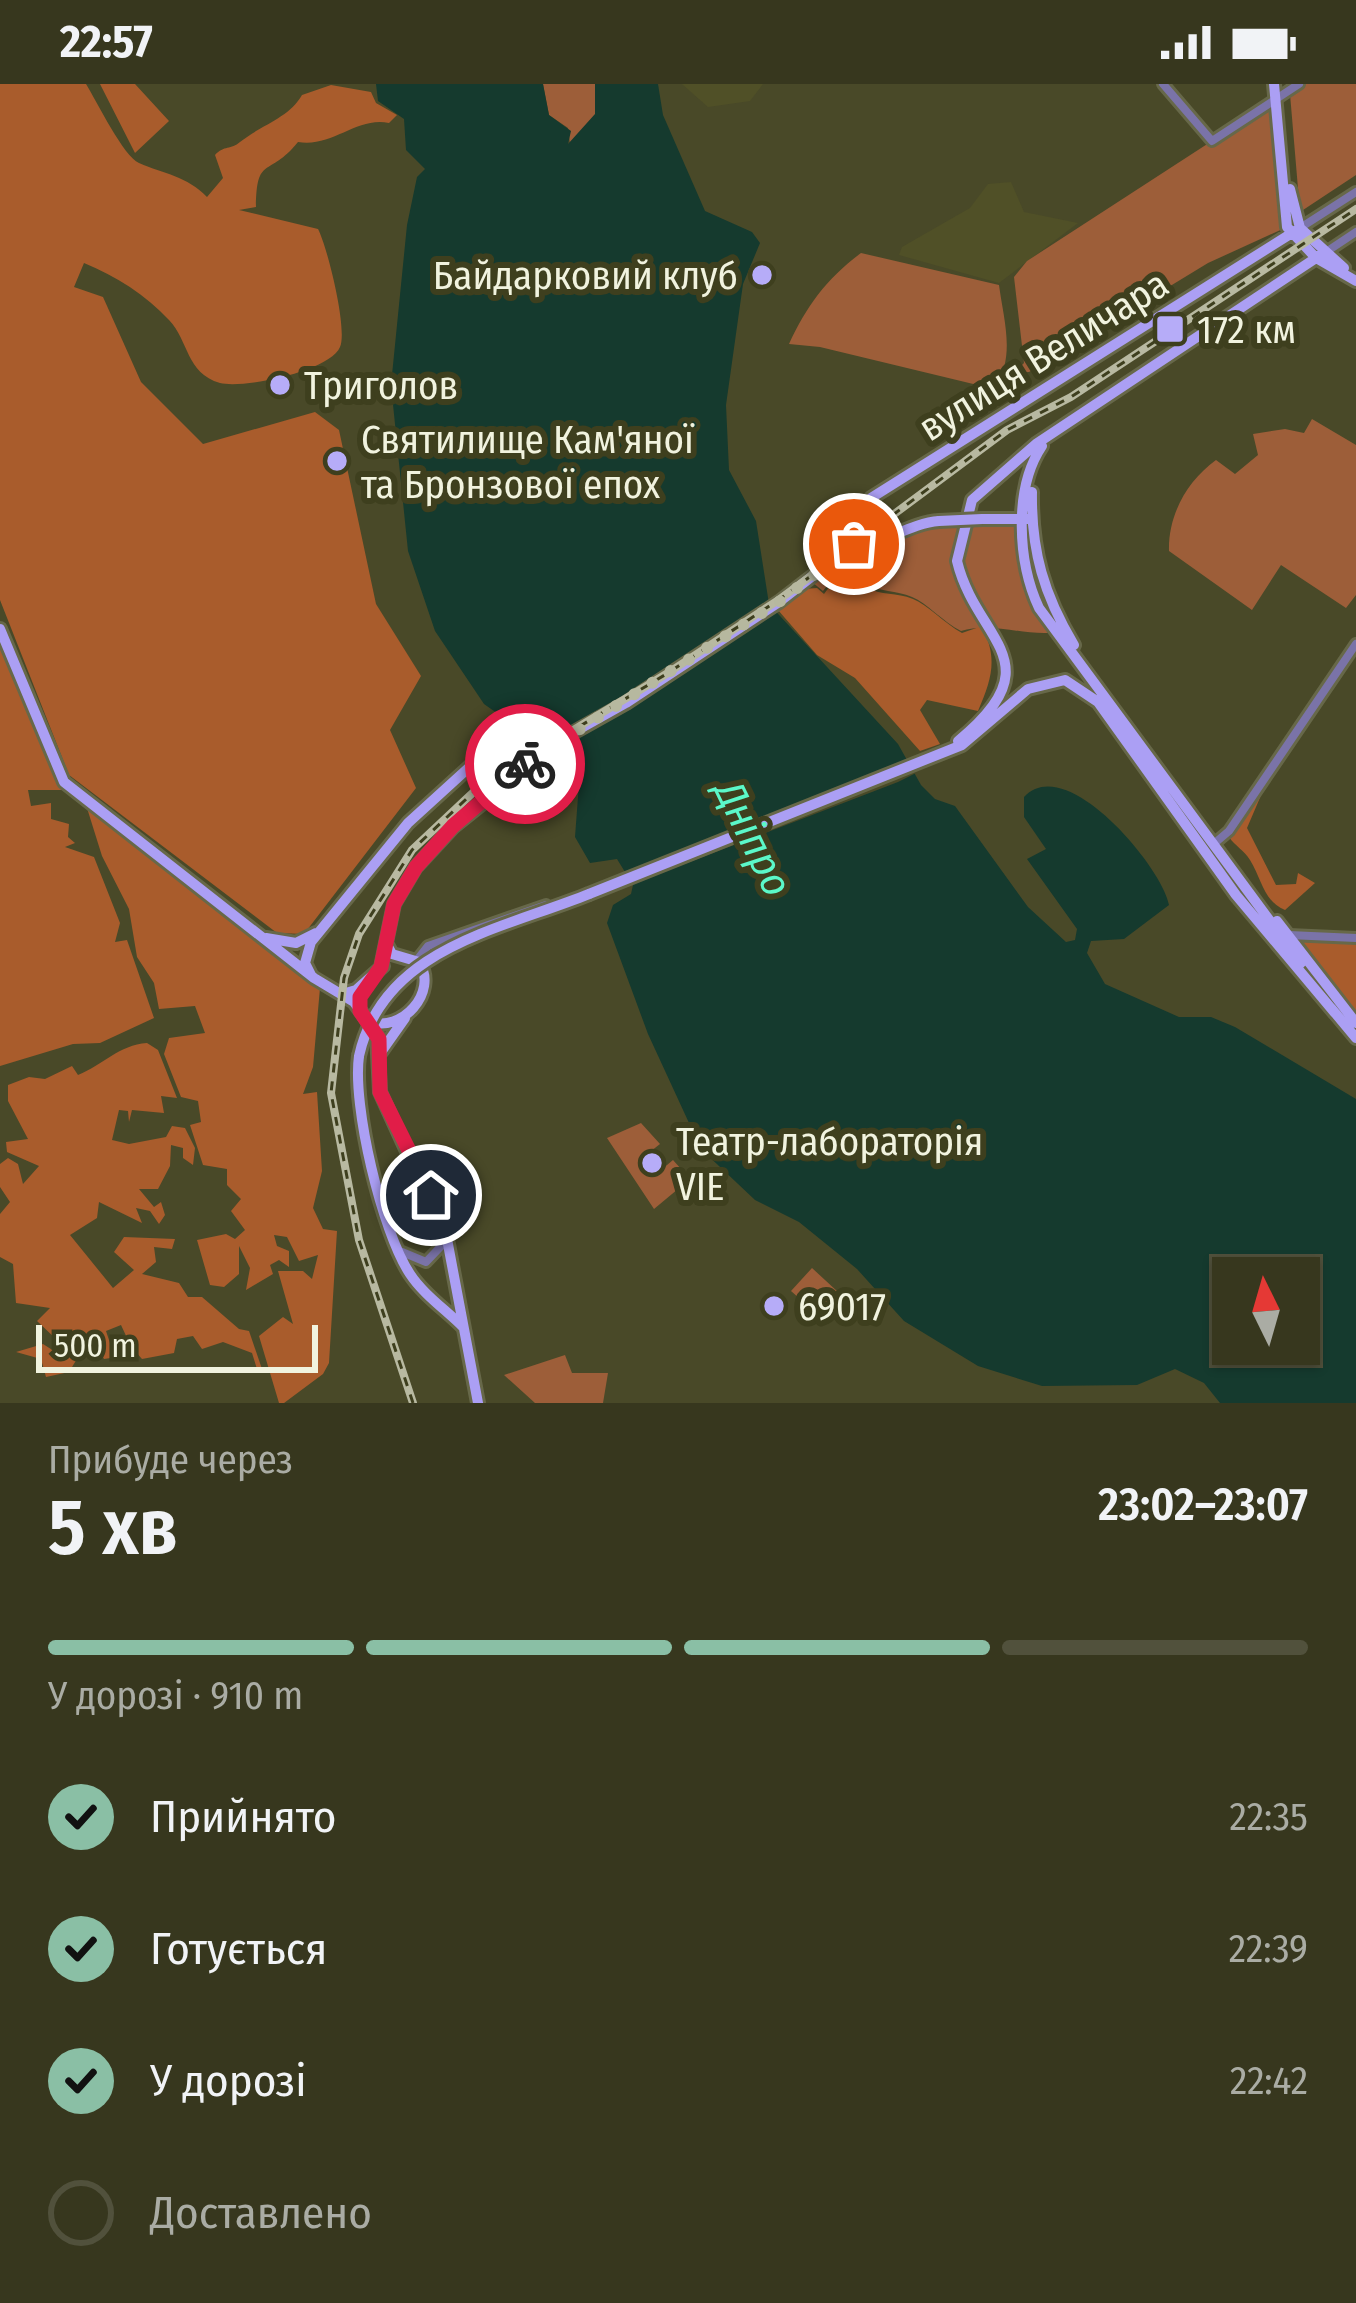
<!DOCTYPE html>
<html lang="uk">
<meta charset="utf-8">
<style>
:root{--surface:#37371e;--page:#42422b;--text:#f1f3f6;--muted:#aaaca4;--line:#51513c;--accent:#8abfa5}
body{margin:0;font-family:"Fira Sans Condensed",sans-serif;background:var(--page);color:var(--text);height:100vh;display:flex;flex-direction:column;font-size:45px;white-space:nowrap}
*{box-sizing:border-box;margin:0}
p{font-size:39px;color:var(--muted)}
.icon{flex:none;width:66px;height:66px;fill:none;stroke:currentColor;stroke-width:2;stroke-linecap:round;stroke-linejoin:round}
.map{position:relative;height:1319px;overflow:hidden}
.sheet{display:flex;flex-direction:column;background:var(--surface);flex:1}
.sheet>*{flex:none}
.needle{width:78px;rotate:355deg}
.buttons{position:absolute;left:1212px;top:1173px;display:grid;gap:24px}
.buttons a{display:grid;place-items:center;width:108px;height:108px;border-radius:0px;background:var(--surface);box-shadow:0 3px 9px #0004,0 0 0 3px var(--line);font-size:60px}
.scale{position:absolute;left:36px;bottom:30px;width:282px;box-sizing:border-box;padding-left:12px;border:6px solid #f1f3df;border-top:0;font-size:33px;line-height:42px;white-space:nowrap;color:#f1f3df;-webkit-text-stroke:9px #3e3f1e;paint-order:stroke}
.pin{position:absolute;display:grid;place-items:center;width:102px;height:102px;color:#fff;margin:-51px;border:6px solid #fff;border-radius:50%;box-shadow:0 3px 12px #0007}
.courier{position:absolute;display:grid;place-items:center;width:120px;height:120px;margin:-60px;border:9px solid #e11d48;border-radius:50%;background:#fff;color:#222;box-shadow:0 3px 15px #0007}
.head em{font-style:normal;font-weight:600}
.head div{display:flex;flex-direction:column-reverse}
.head{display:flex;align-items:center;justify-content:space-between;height:204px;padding:0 48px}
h1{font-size:78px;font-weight:600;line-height:90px}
.bar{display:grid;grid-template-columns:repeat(4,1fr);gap:18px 12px;align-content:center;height:144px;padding:0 48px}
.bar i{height:15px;border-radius:9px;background:var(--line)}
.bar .current{background:var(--accent)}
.bar p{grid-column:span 4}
ol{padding:0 48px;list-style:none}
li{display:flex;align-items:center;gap:36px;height:132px}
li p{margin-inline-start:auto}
li .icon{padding:12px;border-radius:50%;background:var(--accent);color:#111;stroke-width:4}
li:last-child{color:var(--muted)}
li i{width:66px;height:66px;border:6px solid var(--line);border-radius:50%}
.status{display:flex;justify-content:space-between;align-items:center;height:84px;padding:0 60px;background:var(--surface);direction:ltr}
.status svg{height:33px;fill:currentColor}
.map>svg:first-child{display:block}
</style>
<div class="status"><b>22:57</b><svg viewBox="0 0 49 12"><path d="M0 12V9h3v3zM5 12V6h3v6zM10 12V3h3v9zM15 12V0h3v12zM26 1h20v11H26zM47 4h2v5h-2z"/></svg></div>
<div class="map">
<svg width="1356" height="1319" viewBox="0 0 1356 1319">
<rect width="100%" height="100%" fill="#494928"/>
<path fill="#505027" d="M682 0H763L750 17 708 23Z
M1011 98 1024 128 1078 139 999 199 899 171 902 163 970 124 988 100Z"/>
<path fill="#9d5e39" d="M543 0H595V31L570 60 568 44 549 31Z
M1305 0H1356V91L1300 128 1290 10Z
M1275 16 1287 143 1208 179 1029 288 1014 289 1024 279 1014 193 1027 177Z
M861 169 999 201C1004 238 1016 273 994 305L820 263 789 260C806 223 827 194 861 169Z
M1312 335 1356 361V511L1346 524 1281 481 1252 526 1169 467C1168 431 1187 397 1216 376L1235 390 1258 371 1253 350 1285 345 1304 349Z
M999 440 1018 443 1026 510 1048 549C1018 550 989 538 961 547 943 538 927 519 912 513 896 506 880 508 864 500L854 504 853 496 837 489 823 507 812 498 853 467 867 469 916 444Z
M567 645 572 678 580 686 545 709 507 706 538 675 523 668 554 647Z
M641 1039 660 1060 641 1075 655 1091 673 1076 690 1095 654 1125 607 1054Z
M812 1184 838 1208 817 1230 791 1207Z
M565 1271 572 1289H608L603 1319H535L504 1291Z"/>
<path fill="#a95c2c" d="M0 0H86C97 18 124 73 139 79 164 90 187 92 207 113L223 94 215 71C224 61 231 66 240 58 261 41 289 34 302 11L331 1 371 8 376 19 397 31 389 39C357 32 332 64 298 58 268 95 257 70 256 123L239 126 318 145C327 162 348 245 340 263 330 287 244 305 220 299 186 289 189 257 169 236 146 211 116 192 84 179L74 203 103 213 141 298 203 360 315 328 339 346 376 520 421 592 390 646 416 704 304 850 277 849 69 691 0 516Z
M100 0H135L169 37 135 69Z
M838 491 854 505 865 503C882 512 896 508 913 515 928 521 944 539 962 549L982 542C998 575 992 594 978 627L927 616 920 626 940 660 920 667 855 594 817 571 778 526 804 505 817 504 824 510Z
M0 561 63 706H28L31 722 51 719V735L69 740 68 753 75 759 65 763 94 773 120 839 115 858 127 856 154 934 100 959 73 960 0 982Z
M1265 702 1247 744 1276 801 1296 800 1298 789 1315 799 1285 826C1263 817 1262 795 1250 776 1244 766 1235 762 1229 753Z
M87 724 320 904 313 983 303 1010 317 1008 322 1087 313 1124 323 1145 337 1147 329 1279 323 1290 284 1319H279L259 1252 283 1233 293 1240 278 1187H303L312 1195 318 1171 299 1177 287 1153 274 1151 277 1162 289 1167V1183L279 1176 270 1181 273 1190 246 1206 250 1184 239 1162V1190L224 1203 210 1201 197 1156 226 1150 235 1155 245 1146 231 1127 241 1115 227 1101V1085L203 1081 190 1041 201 1038 198 1017 181 1013 164 970 169 954 205 949 195 922 159 925 154 899 137 873 129 825 102 772Z
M1308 854 1356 858V928L1301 857Z
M147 959 158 966 177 1014 161 1012 164 1029 132 1026 129 1038 128 1027 119 1026 112 1056 129 1060 166 1053 172 1042 185 1044 195 1064 193 1081 183 1074V1064L171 1061 170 1082 158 1105H139L154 1123 161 1118 165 1131 159 1140 150 1127 136 1124 142 1139 99 1118 97 1134 70 1151 113 1204 134 1186 114 1168 124 1153 175 1155 172 1165 154 1163 156 1178 142 1190 179 1199 188 1213H202L239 1245 249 1247 262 1285H257L252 1269 223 1258 202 1265 193 1252 177 1255 174 1269 142 1275 134 1266 137 1257 128 1256 121 1241 106 1247 111 1262 124 1272 104 1275 98 1264 83 1265 69 1288 46 1293 41 1275 16 1268 43 1260 54 1267 57 1256 37 1237 50 1224 16 1219 13 1180 0 1173V1130L10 1118 0 1103V1080L8 1074 18 1080 23 1100 39 1082 7 1068 6 1058 28 1055 8 1017V1001L29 993 45 995 72 982 78 991C103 981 119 961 147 959Z"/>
<path fill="#153a2e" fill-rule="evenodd" d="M376 0H543L549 31 571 47 568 60 595 30V0H658L663 31 705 127 752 148 760 159 743 200 726 321 729 386 756 437 769 520 898 660 921 701 935 715 955 722 1028 823 1066 858 1075 856 1077 845 1027 775 1046 765 1024 733V713C1066 667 1163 784 1169 821L1124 855 1091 857 1087 869 1105 900 1179 933H1211L1235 943 1356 1015V1319H1220L1204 1299 1175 1285 1137 1301 1042 1302 978 1282 904 1237 857 1185 799 1138 755 1116 701 1065 648 950 607 839 613 821 631 810 633 801 617 775 590 779 575 753 580 686 572 678 568 645 551 638 514 641 484 620 435 547 408 467 391 301 407 141 417 93 425 85 406 66 404 35 378 17ZM1233 1194H1299V1260H1233Z"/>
<path fill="#494928" d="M915 678 920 687 898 698 627 802 623 793Z"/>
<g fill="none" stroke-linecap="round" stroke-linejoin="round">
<g stroke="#676849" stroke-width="14">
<path id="minor" d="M1163 0 1212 57 1299 0
M1300 144 1356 108
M1326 168 1356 148
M1216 758 1229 747 1356 560
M1289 851 1356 854
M417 876 428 862 546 821
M402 1168 426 1178 446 1157"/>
</g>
<g stroke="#676849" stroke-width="16">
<path id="major" d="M1274 0 1287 143 1316 174 1356 197
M1290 105 1300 144 1344 184
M1042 362C1013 405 1018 479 1039 524L1301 879
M1032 408C1031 467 1044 511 1074 561
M982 435H1029
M854 460 853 434 871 414 1300 144
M854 460C876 465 908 439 939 437
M0 545 64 698 314 894 354 918 377 950 380 1008 447 1155 478 1319
M958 657C1056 577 976 557 957 477L972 416 1036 360 1325 168
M589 810 962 661 1028 605 1065 596 1098 618 1236 811 1335 929
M1277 837 1356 939
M266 854 296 859 316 849
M381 883 394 820 416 783 453 743 514 694 528 674 626 619 779 518 854 460
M311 891 305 879 311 858 408 739 487 667 528 674
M342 910 356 906 383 882
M1331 924 1356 954
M369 937C401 950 439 908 419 878L392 870 386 859
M381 968 405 934
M359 972C352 1021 382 1148 410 1190 423 1210 446 1226 463 1243"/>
</g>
<use href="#minor" stroke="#7a73a8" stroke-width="8"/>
<use href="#major" stroke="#ab9ff4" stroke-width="10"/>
<g stroke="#b8b9a1" stroke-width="8">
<path id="rail" d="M413 1319 359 1156 331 1009 344 894 359 850 412 766 479 703 668 589 780 515 1007 346 1071 313 1356 125"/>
</g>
<use href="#rail" stroke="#3e3f1e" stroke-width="3" stroke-dasharray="9" stroke-linecap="butt"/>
<g stroke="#676849" stroke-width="16" stroke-linecap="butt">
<path id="major-bridge" d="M939 437 982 435
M359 972C383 864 500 846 589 810"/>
</g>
<use href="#major-bridge" stroke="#ab9ff4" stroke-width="10"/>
</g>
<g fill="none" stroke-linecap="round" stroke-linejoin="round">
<path stroke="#b6b89f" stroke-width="12" stroke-dasharray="0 21.6" d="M525 680 779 518 854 460"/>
<path stroke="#e11d48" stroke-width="15" d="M431 1111 380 1008 379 955 360 927V913L381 883 394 820 416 783 453 742 525 680"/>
</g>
<g fill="#b6acf8" stroke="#3e3f1e" stroke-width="4.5">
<circle cx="762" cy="191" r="12"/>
<rect x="1155" y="230" width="30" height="30" rx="6"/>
<circle cx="280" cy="301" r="12"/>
<circle cx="337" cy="377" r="12"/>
<circle cx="652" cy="1079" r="12"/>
<circle cx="774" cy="1222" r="12"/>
</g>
<g text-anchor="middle" stroke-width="12" stroke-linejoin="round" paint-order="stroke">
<g font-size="39" fill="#f1f3df" stroke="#3e3f1e" text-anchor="start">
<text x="738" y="205" text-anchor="end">Байдарковий клуб</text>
<text x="1197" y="259">172 км</text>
<text x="304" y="315">Триголов</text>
<text x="361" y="369">Святилище Кам'яної<tspan x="361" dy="45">та Бронзової епох</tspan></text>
<text x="676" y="1071">Театр-лабораторія<tspan x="676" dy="45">VIE</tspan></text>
<text x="798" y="1236">69017</text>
</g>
<g font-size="39" fill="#f1f3df" stroke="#3e3f1e">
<text transform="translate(1043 271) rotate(-32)" y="14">вулиця Величара</text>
</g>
<g font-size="42" font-style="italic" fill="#5bf8c9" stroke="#3e3f1e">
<text transform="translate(754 754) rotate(64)" y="15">Дніпро</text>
</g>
</g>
</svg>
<div class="buttons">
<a><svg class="needle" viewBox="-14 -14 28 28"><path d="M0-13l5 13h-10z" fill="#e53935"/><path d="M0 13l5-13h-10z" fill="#aaaca4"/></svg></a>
</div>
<div class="scale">500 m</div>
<div class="pin" style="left:854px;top:460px;background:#ea580c"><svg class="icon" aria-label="bag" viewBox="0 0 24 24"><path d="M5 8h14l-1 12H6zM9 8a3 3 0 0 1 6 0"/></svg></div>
<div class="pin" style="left:431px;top:1111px;background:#1f2937"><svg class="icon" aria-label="home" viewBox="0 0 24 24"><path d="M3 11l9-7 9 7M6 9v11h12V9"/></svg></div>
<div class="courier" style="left:525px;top:680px"><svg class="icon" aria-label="bike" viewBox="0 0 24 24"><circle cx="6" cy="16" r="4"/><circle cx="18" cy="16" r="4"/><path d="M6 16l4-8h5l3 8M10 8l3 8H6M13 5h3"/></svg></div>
</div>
<section class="sheet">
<div class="head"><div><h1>5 хв</h1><p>Прибуде через</p></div><em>23:02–23:07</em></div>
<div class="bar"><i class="current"></i><i class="current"></i><i class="current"></i><i></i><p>У дорозі · 910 m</p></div>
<ol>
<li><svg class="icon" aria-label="check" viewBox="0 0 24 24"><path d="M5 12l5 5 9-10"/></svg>Прийнято<p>22:35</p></li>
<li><svg class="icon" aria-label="check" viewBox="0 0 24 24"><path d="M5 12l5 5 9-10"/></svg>Готується<p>22:39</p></li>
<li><svg class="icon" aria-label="check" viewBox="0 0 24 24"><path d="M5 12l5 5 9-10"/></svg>У дорозі<p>22:42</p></li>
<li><i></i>Доставлено</li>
</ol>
</section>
